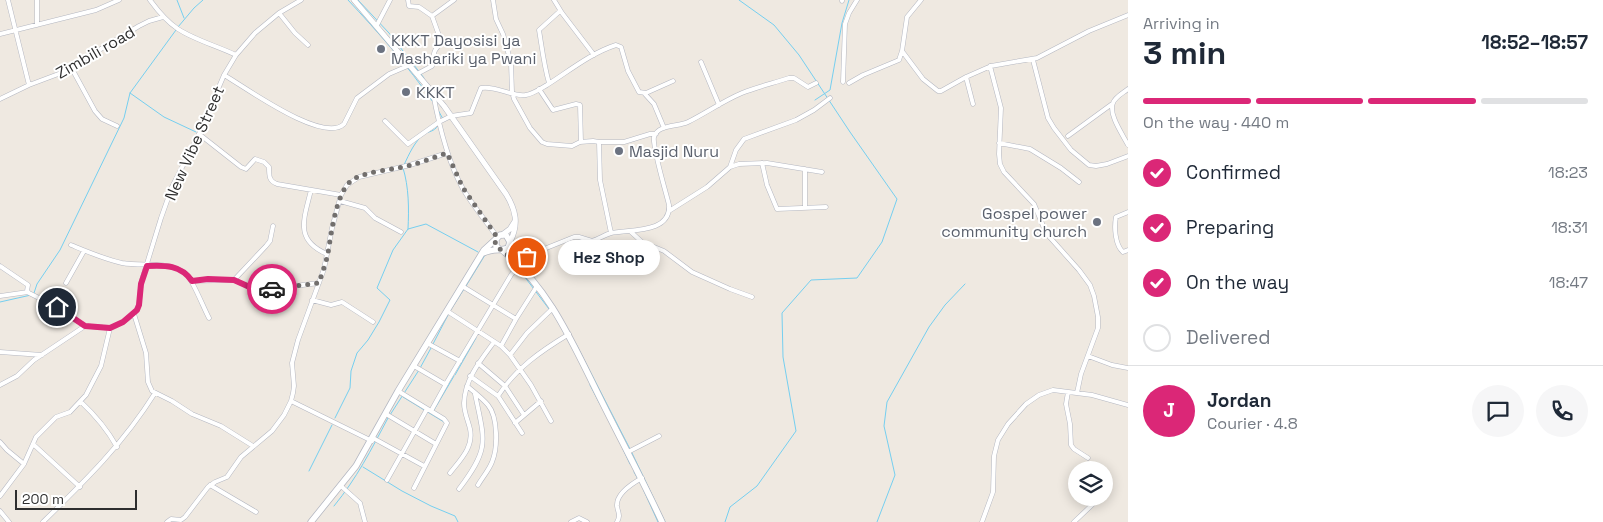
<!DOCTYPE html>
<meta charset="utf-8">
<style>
:root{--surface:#fff;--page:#f6f6f7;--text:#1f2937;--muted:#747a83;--line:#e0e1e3;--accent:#db2777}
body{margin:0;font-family:"Space Grotesk",sans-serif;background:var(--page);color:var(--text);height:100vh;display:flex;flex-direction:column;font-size:19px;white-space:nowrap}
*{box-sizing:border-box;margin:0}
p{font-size:16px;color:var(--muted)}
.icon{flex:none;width:28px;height:28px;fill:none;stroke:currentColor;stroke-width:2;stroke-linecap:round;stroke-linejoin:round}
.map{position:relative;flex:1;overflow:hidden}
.panel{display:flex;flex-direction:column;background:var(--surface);width:475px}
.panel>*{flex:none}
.controls{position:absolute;left:1068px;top:461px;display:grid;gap:10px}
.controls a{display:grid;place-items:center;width:45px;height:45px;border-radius:50%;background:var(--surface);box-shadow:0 2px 12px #0003;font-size:25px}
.scale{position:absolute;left:15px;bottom:12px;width:122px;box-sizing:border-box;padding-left:5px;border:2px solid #2e2e2e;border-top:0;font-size:14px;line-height:18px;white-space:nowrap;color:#2e2e2e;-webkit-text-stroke:4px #fff;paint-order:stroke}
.pin{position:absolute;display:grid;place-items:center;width:42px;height:42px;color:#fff;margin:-21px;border:2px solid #fff;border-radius:50%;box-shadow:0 1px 5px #0007}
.courier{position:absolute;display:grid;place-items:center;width:50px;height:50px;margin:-25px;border:4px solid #db2777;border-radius:50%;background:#fff;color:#222;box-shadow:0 1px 6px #0007}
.bubble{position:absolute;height:35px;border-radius:18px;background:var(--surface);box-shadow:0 2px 12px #0003;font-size:16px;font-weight:800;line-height:35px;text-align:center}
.summary em{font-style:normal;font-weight:800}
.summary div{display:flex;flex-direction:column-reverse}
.summary{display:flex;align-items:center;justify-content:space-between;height:85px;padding:0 15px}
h1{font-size:32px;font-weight:800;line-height:38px}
.bar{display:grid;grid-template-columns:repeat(4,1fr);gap:8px 5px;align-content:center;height:60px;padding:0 15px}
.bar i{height:6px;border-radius:4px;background:var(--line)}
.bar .active{background:var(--accent)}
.bar p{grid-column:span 4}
.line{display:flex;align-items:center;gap:12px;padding:0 15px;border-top:1px solid var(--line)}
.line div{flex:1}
.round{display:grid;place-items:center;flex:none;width:52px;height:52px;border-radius:26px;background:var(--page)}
ol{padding:0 15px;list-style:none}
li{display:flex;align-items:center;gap:15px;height:55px}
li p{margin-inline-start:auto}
li .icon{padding:5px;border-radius:50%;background:var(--accent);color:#fff;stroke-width:4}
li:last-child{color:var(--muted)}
li i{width:28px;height:28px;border:2px solid var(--line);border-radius:50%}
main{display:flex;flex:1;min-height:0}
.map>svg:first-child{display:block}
</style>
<main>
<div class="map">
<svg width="1128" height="522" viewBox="0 0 1128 522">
<rect width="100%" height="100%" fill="#efe9e1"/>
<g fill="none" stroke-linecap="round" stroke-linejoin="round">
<path stroke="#75cff0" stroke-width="1" d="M177 0 184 18
M348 0C378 32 408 66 433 102
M358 0 389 33 424 78
M178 27 194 8 203 0
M130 93 164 117 196 132
M815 100 830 90 842 23 849 0
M438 110 443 119
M404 165C409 154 415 141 424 134 430 131 433 132 438 126
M403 168C409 187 409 209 408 229
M521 272 549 309
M466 286 485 255
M34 293 37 284 60 250 124 118 130 93 176 30
M0 302 31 295
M450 311 464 289
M433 344 448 315
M576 344 630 449
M455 375 476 338
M590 385 600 404
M403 397 444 422
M434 410 454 376
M390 415 419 370 431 348
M335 418 350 388 351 371 357 353 368 340 379 322 390 300 377 288 393 250 408 229 426 224 478 252
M623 449 630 464
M632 453 665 522
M363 467 402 491 431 506 455 516 458 522
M309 471 332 425
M634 472 638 479
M644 491 658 522
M334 506C357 478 371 450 388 418
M725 522 730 507 757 486 796 431 783 357 782 313 811 280 857 278 882 242 897 199 850 132 799 55 774 25 739 0
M877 522 895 475 884 426 887 402 929 327 945 305 965 284"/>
<g stroke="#b4b7c1" stroke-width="5">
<path id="minor" d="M8 0 29 85
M37 0V25
M150 0C158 11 166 21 178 29 195 40 217 46 236 55
M408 0 409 6 419 7 432 16
M493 0 496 19 503 34 511 63 512 92 514 99 530 128 542 142 547 144 572 146 580 142 593 141 599 142H624L650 134H656
M554 0 562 13 594 55
M842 0V1
M279 13 295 33 308 45
M377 25 390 0
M0 34 96 10 119 0
M902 51 923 79 938 91H941L966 77 991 66 1037 58 1089 31 1128 15
M1033 60 1048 118 1054 128 1071 150 1089 165 1096 166 1107 164 1128 156
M701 62 719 105
M990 66 1001 108 999 154 1000 164 1004 172 1034 204 1046 233 1079 270 1090 285 1094 296 1098 317V328L1081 374 1077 393
M71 67 95 111 102 119 117 126
M417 74 432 66C434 61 433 59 434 54 434 49 440 46 441 41L432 16 454 0
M224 75C245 87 323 144 344 124L357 98 389 74 410 65
M966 77 973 104
M843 82 845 24 849 13 857 0
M549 83C544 66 542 48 539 30L560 11
M849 83 863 75 899 60 902 51 907 17 921 0
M539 89 553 110 576 104 580 105 581 142
M1128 89C1123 93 1115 97 1113 103 1108 114 1123 135 1128 145
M433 93C439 126 447 160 463 189 473 206 486 221 497 237
M644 93 654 104 664 128
M0 99 29 85 61 73 139 26 149 21 163 17
M385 121 408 144 439 122 451 116 471 113 481 88C496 85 515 98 526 95 533 94 540 89 547 85 569 71 591 53 616 45L621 47 628 71 639 92 646 93 673 81
M199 134 241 167 246 169 255 159 264 162 269 167C269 176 269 181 277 184L341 195
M1068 136 1112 104
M599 142 600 180 611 233
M999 143 1030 149 1061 168 1079 182
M762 163 767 185 777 209 826 207
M730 167 736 150 744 139 796 120 814 110 830 98
M805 169V208
M311 190C304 219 294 240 327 254
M340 201 365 208 375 218 401 232
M669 211 707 187 730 167 739 164 767 163 822 172
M1128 212 1116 217C1114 227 1115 245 1123 252L1128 250
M631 232 642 242 664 251 692 272 730 289 752 297
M71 245C88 252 104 259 122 263 143 267 169 260 186 274 192 278 204 309 209 318
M0 266 28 285 27 291 29 293 57 307 85 326
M234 280 266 246 270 241 273 226
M192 281 234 280 254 289 262 290 319 283
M66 283 84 251
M462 286 516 319
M0 296 28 292
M312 300 331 305 342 302 373 322
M447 311 501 346 510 355 531 385 551 421
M134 314 146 353 148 382 152 391 172 401 192 414 221 426 253 446
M427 343 460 361
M501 346 516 319 537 286
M0 352 42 355
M510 355 527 333 553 308
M1088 356 1112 365 1128 368
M478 363 505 386 524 415
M414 366 443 383 446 384 447 382 511 275 523 260 527 257 539 251 574 237H579L592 241C599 239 604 235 611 233 629 229 671 234 669 205 666 192 652 147 654 137 658 124 678 127 688 122 706 113 723 101 742 93 757 87 774 83 789 78H794L808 87 816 83
M470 376 498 396 522 433
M0 385 17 376 34 360 85 326 110 328 123 322 134 314 139 305 141 283 161 218 172 187 199 134 224 75 236 55 255 33 279 13 301 0
M467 386C474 392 482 398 488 405 498 417 498 448 492 462 489 470 482 478 478 485
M398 391 444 419 447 423 414 488
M1068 392 1066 404 1070 424 1071 445 1074 449 1088 458
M498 396C516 368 541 351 569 334
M291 401 372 441
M81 402C95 415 107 429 117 447
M431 411 446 384
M386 414 436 444
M515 423 541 401
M373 438 424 466
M0 442 7 450 24 464
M33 444 80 487
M628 452 659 436
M450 473C460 460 474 447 470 429 468 420 464 413 464 403 465 379 480 361 494 342
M387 480 427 409
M210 485 256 512
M341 486 360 503 365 522
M459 489C490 448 485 442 475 394
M0 496 24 464 36 437 56 417 70 412 86 395 101 366 110 328
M0 511 9 522
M43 522C86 480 123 444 155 393
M167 522 171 519 181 520 185 517 208 487 215 482 227 477 241 457 272 431 284 415 291 401 293 393 294 386 292 363 298 340 324 269 332 228 341 195 347 185 359 177 410 165 447 153
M571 522 579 518 587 522
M617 522C621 515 618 513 617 506 616 494 633 483 642 478
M982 522 993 492 994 456 998 440 1008 424 1026 404 1039 395 1053 390 1092 395 1128 405
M1074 522 1093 504"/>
</g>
<g stroke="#b4b7c1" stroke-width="6">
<path id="tertiary" d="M354 0 444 106 506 194C516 210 519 224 510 242
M502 235 510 229 515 221"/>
</g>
<g stroke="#b4b7c1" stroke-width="7">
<path id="secondary" d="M510 244 517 261
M502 250C551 289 574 347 602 402 622 442 643 481 662 522
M483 253C493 248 501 251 508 248L510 242 506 235H500L496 239V246L499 249
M311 522 356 466 398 391 484 250 496 239"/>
</g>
<use href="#minor" stroke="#fff" stroke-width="4"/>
<use href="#tertiary" stroke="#fff" stroke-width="5"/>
<use href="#secondary" stroke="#fff" stroke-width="5.5"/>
</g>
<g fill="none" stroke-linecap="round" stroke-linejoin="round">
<path stroke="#726f6d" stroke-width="5" stroke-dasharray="0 9" d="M272 289 319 283C322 273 326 263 328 253 331 235 336 193 351 181 363 171 395 170 411 165 423 162 435 157 447 153L463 188 497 237 495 241 496 246 519 264 527 257"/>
<path stroke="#db2777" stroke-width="6" d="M57 307 85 326 110 328 123 322 137 310 139 305 141 284 147 266C165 265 181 265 192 281L208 279 234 280 254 289 262 290 272 289"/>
</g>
<g fill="#6b7280" stroke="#fff" stroke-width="2">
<circle cx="381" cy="49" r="5"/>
<circle cx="406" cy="92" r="5"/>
<circle cx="619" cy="151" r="5"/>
<circle cx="1097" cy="222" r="5"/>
</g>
<g text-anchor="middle" stroke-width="4" stroke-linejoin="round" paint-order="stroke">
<g font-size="16" fill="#5b616d" stroke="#fff" text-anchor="start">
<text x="391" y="46">KKKT Dayosisi ya<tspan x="391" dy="18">Mashariki ya Pwani</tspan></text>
<text x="416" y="98">KKKT</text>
<text x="629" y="157">Masjid Nuru</text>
<text x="1087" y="219" text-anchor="end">Gospel power<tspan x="1087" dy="18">community church</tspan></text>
</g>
<g font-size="16" fill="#2e2e2e" stroke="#fff">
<text transform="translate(95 52) rotate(-30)" y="6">Zimbili road</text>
<text transform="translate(194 143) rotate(-66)" y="6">New Vibe Street</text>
</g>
</g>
</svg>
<div class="controls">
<a><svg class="icon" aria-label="layers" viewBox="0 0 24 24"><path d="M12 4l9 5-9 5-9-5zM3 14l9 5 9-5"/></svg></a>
</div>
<div class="scale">200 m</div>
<div class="pin" style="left:527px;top:257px;background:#ea580c"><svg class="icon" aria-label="bag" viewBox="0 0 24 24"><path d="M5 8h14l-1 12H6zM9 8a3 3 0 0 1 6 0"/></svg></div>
<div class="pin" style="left:57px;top:307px;background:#1f2937"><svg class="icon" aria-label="home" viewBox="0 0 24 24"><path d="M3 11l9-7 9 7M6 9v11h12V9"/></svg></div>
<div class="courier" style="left:272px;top:289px"><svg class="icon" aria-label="car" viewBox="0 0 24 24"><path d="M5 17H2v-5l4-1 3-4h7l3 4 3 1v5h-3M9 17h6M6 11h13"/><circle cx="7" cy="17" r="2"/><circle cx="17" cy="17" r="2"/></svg></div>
<div class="bubble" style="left:558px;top:240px;width:102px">Hez Shop</div>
</div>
<section class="panel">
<div class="summary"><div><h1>3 min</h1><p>Arriving in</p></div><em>18:52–18:57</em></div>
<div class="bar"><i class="active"></i><i class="active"></i><i class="active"></i><i></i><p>On the way · 440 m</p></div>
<ol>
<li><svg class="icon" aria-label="check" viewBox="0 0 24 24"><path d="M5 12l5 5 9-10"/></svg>Confirmed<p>18:23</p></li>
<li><svg class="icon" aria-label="check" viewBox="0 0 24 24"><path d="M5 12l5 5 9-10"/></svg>Preparing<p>18:31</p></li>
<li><svg class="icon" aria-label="check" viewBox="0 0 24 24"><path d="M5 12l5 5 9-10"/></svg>On the way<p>18:47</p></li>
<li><i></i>Delivered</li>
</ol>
<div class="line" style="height:90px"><b class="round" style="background:var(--accent);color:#fff">J</b><div><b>Jordan</b><p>Courier · 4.8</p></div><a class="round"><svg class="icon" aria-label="chat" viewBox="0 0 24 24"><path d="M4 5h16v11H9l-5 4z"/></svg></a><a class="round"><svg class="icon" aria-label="phone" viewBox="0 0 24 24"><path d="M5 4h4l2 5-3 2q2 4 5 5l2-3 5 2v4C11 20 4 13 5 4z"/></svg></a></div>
</section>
</main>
